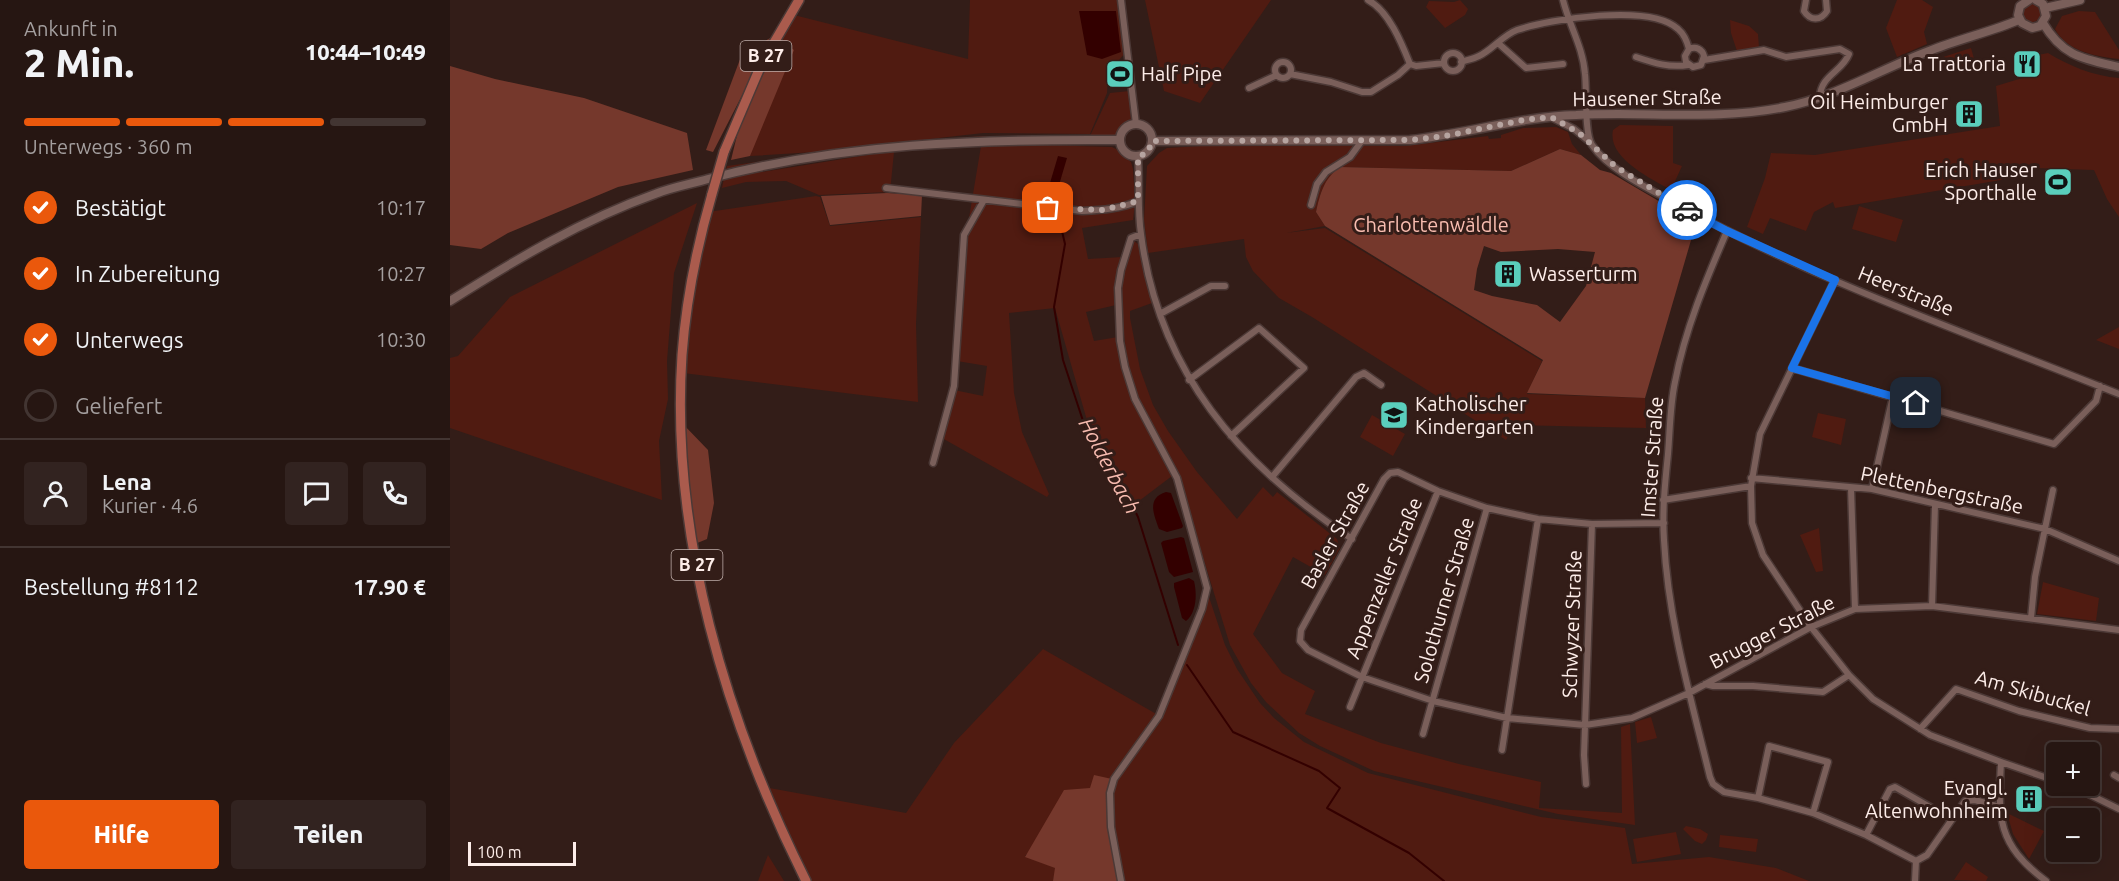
<!DOCTYPE html>
<html lang="de">
<meta charset="utf-8">
<style>
:root{--surface:#261612;--page:#322320;--text:#f1f3f6;--muted:#a49f9f;--line:#423532;--accent:#ea580c}
body{margin:0;font-family:Ubuntu,sans-serif;background:var(--page);color:var(--text);height:100vh;display:flex;flex-direction:column;font-size:22px;white-space:nowrap}
*{box-sizing:border-box;margin:0}
p{font-size:20px;color:var(--muted)}
.icon{flex:none;width:33px;height:33px;fill:none;stroke:currentColor;stroke-width:2;stroke-linecap:round;stroke-linejoin:round}
.map{position:relative;flex:1;overflow:hidden}
.sheet{display:flex;flex-direction:column;background:var(--surface);width:450px}
.sheet>*{flex:none}
.controls{position:absolute;left:1596px;top:742px;display:grid;gap:12px}
.controls a{display:grid;place-items:center;width:54px;height:54px;border-radius:6px;background:var(--surface);box-shadow:0 6px 24px #0002,0 0 0 2px var(--line);font-size:30px}
.scale{position:absolute;left:18px;bottom:15px;width:108px;box-sizing:border-box;padding-left:6px;border:3px solid #fdede9;border-top:0;font-size:16px;line-height:21px;white-space:nowrap;color:#fdede9;-webkit-text-stroke:4px #331d18;paint-order:stroke}
.pin{position:absolute;display:grid;place-items:center;width:51px;height:51px;color:#fff;margin:-26px;border-radius:12px;box-shadow:0 3px 9px #0006}
.courier{position:absolute;display:grid;place-items:center;width:60px;height:60px;margin:-30px;border:4px solid #1a73e8;border-radius:50%;background:#fff;color:#222;box-shadow:0 2px 8px #0007}
.head em{font-style:normal;font-weight:800}
.head div{display:flex;flex-direction:column-reverse}
.head{display:flex;align-items:center;justify-content:space-between;height:102px;padding:0 24px}
h1{font-size:39px;font-weight:800;line-height:45px}
.bar{display:grid;grid-template-columns:repeat(4,1fr);gap:9px 6px;align-content:center;height:72px;padding:0 24px}
.bar i{height:8px;border-radius:4px;background:var(--line)}
.bar .active{background:var(--accent)}
.bar p{grid-column:span 4}
.line{display:flex;align-items:center;gap:15px;padding:0 24px;border-top:2px solid var(--line)}
.line div{flex:1}
.round{display:grid;place-items:center;flex:none;width:63px;height:63px;border-radius:6px;background:var(--page)}
ol{padding:0 24px;list-style:none}
li{display:flex;align-items:center;gap:18px;height:66px}
li p{margin-inline-start:auto}
li .icon{padding:6px;border-radius:50%;background:var(--accent);color:#fff;stroke-width:4}
li:last-child{color:var(--muted)}
li i{width:33px;height:33px;border:3px solid var(--line);border-radius:50%}
.button{display:flex;gap:12px;margin-top:auto;padding:12px 24px}
.button a{flex:1;height:69px;border-radius:6px;background:var(--accent);color:#fff;font-size:24px;font-weight:800;line-height:69px;text-align:center}
.button a+a{background:var(--page);color:var(--text)}
main{display:flex;flex:1;min-height:0}
.map>svg:first-child{display:block}
</style>
<main>
<section class="sheet">
<div class="head"><div><h1>2 Min.</h1><p>Ankunft in</p></div><em>10:44–10:49</em></div>
<div class="bar"><i class="active"></i><i class="active"></i><i class="active"></i><i></i><p>Unterwegs · 360 m</p></div>
<ol>
<li><svg class="icon" aria-label="check" viewBox="0 0 24 24"><path d="M5 12l5 5 9-10"/></svg>Bestätigt<p>10:17</p></li>
<li><svg class="icon" aria-label="check" viewBox="0 0 24 24"><path d="M5 12l5 5 9-10"/></svg>In Zubereitung<p>10:27</p></li>
<li><svg class="icon" aria-label="check" viewBox="0 0 24 24"><path d="M5 12l5 5 9-10"/></svg>Unterwegs<p>10:30</p></li>
<li><i></i>Geliefert</li>
</ol>
<div class="line" style="height:108px"><a class="round"><svg class="icon" aria-label="person" viewBox="0 0 24 24"><circle cx="12" cy="8" r="4"/><path d="M4 21q1-7 8-7t8 7"/></svg></a><div><b>Lena</b><p>Kurier · 4.6</p></div><a class="round"><svg class="icon" aria-label="chat" viewBox="0 0 24 24"><path d="M4 5h16v11H9l-5 4z"/></svg></a><a class="round"><svg class="icon" aria-label="phone" viewBox="0 0 24 24"><path d="M5 4h4l2 5-3 2q2 4 5 5l2-3 5 2v4C11 20 4 13 5 4z"/></svg></a></div>
<div class="line" style="height:78px"><div>Bestellung #8112</div><b>17.90 €</b></div>
<div class="button"><a>Hilfe</a><a>Teilen</a></div>
</section>
<div class="map">
<svg width="1669" height="881" viewBox="0 0 1669 881">
<rect width="100%" height="100%" fill="#331d18"/>
<path fill="#501b11" d="M520 0H669L675 53 658 73 657 93 640 134 533 133 365 152 300 156 330 40 344 15 518 59Z
M695 0H821L750 103 714 91Z
M1010 0 1018 9 1015 15 995 28 976 7 979 1 1004 2Z
M1447 0H1472L1483 7 1474 32 1477 44 1447 57 1436 28Z
M1573 13a9 9 0 1 1 18 0a9 9 0 1 1-18 0Z
M1629 11 1645 12 1669 50V59C1647 57 1616 51 1605 29L1612 16Z
M1280 20 1299 26 1308 34 1309 48 1288 54 1281 33Z
M1521 48 1525 62 1497 72 1490 58Z
M1598 53C1619 66 1644 76 1669 78V217L1657 199 1644 170 1586 168 1551 180 1385 208 1383 202 1364 212 1356 231 1320 218 1313 234 1297 227 1315 178 1321 153 1365 155 1550 126 1546 86 1589 73 1583 56Z
M680 91 681 124C671 127 665 134 666 145L557 140 435 150 275 176 277 166 436 145 532 136H640L660 93Z
M1170 125 1223 126V163L1232 166 1221 190C1200 178 1157 158 1163 130Z
M1106 127 1118 132 1122 144 1131 155 1110 149 1061 171 890 167C874 178 870 194 866 212L875 226 836 233 875 228 1092 361 1077 394 1195 398 1196 428 1064 425 1056 440 862 317 829 298 803 271 796 257 794 239 698 253 694 220 697 166 709 153 717 148 768 145 955 146 1038 136 1039 139 1051 138V135L1073 128Z
M557 144 662 147 668 150 681 162 683 169 685 203 683 220 632 228 638 259 673 257 665 287 666 305 636 312 644 341 668 337 683 400 722 476 685 504 638 424 605 308 559 313 564 393 572 432 599 494 597 497 492 438 504 390 533 396 537 366 507 361 516 236 531 146Z
M436 152H444L440 192 369 195 336 181 296 182 272 188 274 178Z
M366 196 370 197 380 226 471 217 466 324 468 402 233 373V354L258 212Z
M247 203 224 273 217 361 218 399 209 441 212 500 0 428V358L8 356 60 297Z
M1409 206 1453 220 1446 242 1402 229Z
M684 241 688 244 702 303 680 311V318L690 369 703 405 718 431 747 472 787 519 813 487 823 497 827 492 887 539 890 548 875 575 843 557 803 634 832 673 865 691 855 714 931 743 1009 764 1091 782 1089 808 1172 813 1171 727 1180 724 1185 825 1108 814 924 771 870 746 849 733 816 702 801 683 780 645 740 515 734 489 727 472 697 419 686 395 678 368 671 309 670 288 682 243Z
M1669 327V349L1646 340Z
M1368 413 1396 419 1391 445 1362 437Z
M922 415 955 434 943 456 910 437Z
M1369 528 1373 571 1366 572 1350 535Z
M1593 582 1649 598 1646 621 1587 614Z
M757 591 775 645 787 669 810 703 824 718 854 742 918 773 1091 817 1175 828 1182 864 1259 857 1326 868 1359 881H672C667 848 657 813 665 780L711 717Z
M593 649 708 715 662 779 640 788 575 856 606 868 603 881H356L314 787 456 813 504 743Z
M1201 717 1207 738 1187 743 1185 722Z
M1557 813 1594 831 1579 859 1563 834Z
M1236 826 1250 829 1258 834 1256 840 1252 844 1245 841 1233 829Z
M1226 832 1231 854 1187 862 1183 839Z
M1270 835 1308 839 1306 852 1269 847Z
M318 855 334 881H308Z
M1516 862 1538 877 1536 881 1504 880Z"/>
<path fill="#75382c" fill-rule="evenodd" d="M322 37 263 152 256 150 292 54Z
M330 40 344 50 300 156 281 160 291 119Z
M0 66 45 79 134 98 237 133 243 170 168 187 58 233 31 249 0 245Z
M1110 149 1131 155 1150 170 1161 173 1246 223 1195 398 1077 393 1093 360 875 226 866 212C870 194 874 178 890 167L1061 171ZM1034 246 1051 252 1108 249 1145 252 1136 286 1110 322 1087 305 1042 296 1024 290 1027 269Z
M437 193 472 195 471 216 380 225 371 196Z
M232 423 258 450 264 503 257 539 245 544Z
M644 775 662 779 658 793 668 881H603L605 868 575 857 614 790 640 788Z"/>
<path fill="#300" d="M629 11H666L671 52 652 59 637 55Z
M608 156 617 158 609 185 600 183Z
M716 492 721 493 733 526 732 528 717 532 709 529C704 515 696 498 716 492Z
M731 537 734 538 743 572 724 577 719 572 711 543 713 541Z
M739 578 744 581C747 593 747 612 736 621L732 618 724 587V583Z"/>
<g fill="none" stroke-linecap="round" stroke-linejoin="round">
<path stroke="#300" stroke-width="2" d="M603 191 605 203
M608 214 615 244 604 307 613 360 635 427 668 476 688 517 728 645
M737 665 783 732 869 771 890 788 877 808 959 853 994 881"/>
<g stroke="#4c3936" stroke-width="9">
<path id="street" d="M671 0 686 124
M918 0C939 11 952 44 960 64
M1113 0C1119 25 1133 47 1135 74 1137 90 1134 133 1142 145 1158 169 1199 189 1223 202 1365 281 1520 334 1669 394
M1356 0 1354 11C1360 21 1371 21 1377 11L1376 0
M1048 43 1076 68 1113 64
M994 62a9 9 0 1 1 18 0a9 9 0 1 1-18 0Z
M1186 57C1204 63 1219 68 1238 65
M1254 60 1314 50 1336 57 1390 49 1399 54C1393 71 1370 76 1370 97
M1011 62C1017 60 1023 59 1029 56 1042 50 1053 35 1067 30 1100 19 1201 3 1228 29 1234 34 1237 41 1239 49L1235 56 1236 62 1243 67 1251 65 1254 56C1252 49 1246 46 1239 49
M825 70a8 8 0 1 1 16 0a8 8 0 1 1-16 0Z
M840 74 881 82 912 92H921L948 75 960 64 966 66 994 63
M799 88 827 75
M1101 117 1124 129 1140 142
M688 157C690 183 687 208 691 234 708 371 790 465 902 539
M436 188 632 211C651 210 671 209 688 201
M861 205 867 184 876 172 900 157 911 142
M1277 231C1256 280 1235 329 1225 382 1220 405 1220 430 1218 454 1215 483 1212 511 1214 540 1218 620 1241 699 1260 777L1263 784 1274 792 1308 798 1363 813 1416 835 1466 861 1477 855 1515 801 1525 800 1549 807
M1385 280 1310 434 1301 486 1302 523 1313 555 1361 627 1399 675 1423 699 1480 735 1551 762 1606 781
M710 314 761 286H775
M1342 368 1604 444 1646 401 1650 386
M739 380 809 328 854 368 781 436
M483 463 504 386 514 235 534 200
M822 477 906 377 914 373 931 385
M1301 478 1422 489 1595 529 1669 561
M1401 488 1405 609
M1422 489 1443 396
M1213 500 1301 486
M1214 523 1142 524 1088 519 1037 508 1011 499 988 491 948 472 940 473 934 479 851 630 850 641 858 650 912 677 983 701 1057 718 1135 725 1182 718 1239 693 1361 627 1405 609 1482 606 1669 630
M1482 606 1485 505
M1581 618 1585 577 1603 490
M1255 684 1263 686H1303L1373 692 1399 675
M900 707 988 491
M1470 729 1506 689 1569 711 1640 728 1669 729
M973 734 1037 508
M1052 750 1088 519
M1551 762C1548 819 1547 844 1596 881
M1664 775 1669 778
M1136 784 1134 755 1142 524
M1622 786 1669 809
M1308 798 1319 746 1378 762 1363 813
M1416 835 1440 789 1445 787 1501 819
M671 881 661 827 660 793 664 779 709 716 752 609 757 588 727 478 685 399 675 367 670 341 668 288 671 270 681 238 691 234
M1465 881 1466 861"/>
</g>
<g stroke="#4c3936" stroke-width="11">
<path id="secondary" d="M1579 0 1570 6 1568 15 1572 23 1582 28 1590 26 1596 16 1593 4 1586 0
M1595 8 1630 0
M1593 23C1613 57 1634 59 1669 67
M670 140a16 16 0 1 1 32 0a16 16 0 1 1-32 0Z
M702 141 960 140C1015 134 1070 117 1126 115 1195 111 1267 121 1335 107 1385 97 1431 69 1479 51 1509 39 1540 32 1569 20
M0 301C65 260 132 220 205 194 222 187 241 184 258 179 392 143 531 139 669 140"/>
</g>
<g stroke="#4c3936" stroke-width="12">
<path id="primary" d="M274 152 311 65 349 0
M262 194C247 246 236 301 232 355 220 535 276 721 356 881"/>
</g>
<use href="#street" stroke="#7a5f5a" stroke-width="6"/>
<use href="#secondary" stroke="#7a5f5a" stroke-width="8"/>
<use href="#primary" stroke="#aa5b4d" stroke-width="9"/>
<g stroke="#4c3936" stroke-width="12" stroke-linecap="butt">
<path id="primary-bridge" d="M262 194 274 152"/>
</g>
<use href="#primary-bridge" stroke="#aa5b4d" stroke-width="9"/>
</g>
<g fill="none" stroke-linecap="round" stroke-linejoin="round">
<path stroke="#b6a4a0" stroke-width="6" stroke-dasharray="0 10.8" d="M598 208 653 210 688 201V157L698 152 702 141 960 140 995 136 1074 120 1101 117 1129 133 1166 167 1237 210"/>
<path stroke="#1a73e8" stroke-width="8" d="M1237 210 1277 231 1385 280 1342 368 1466 403"/>
</g>
<defs>
<g id="restaurant-square" transform="scale(1.5)"><rect x="-9" y="-9" width="18" height="18" rx="4" fill="#5acebc" stroke="#331d18"/><path d="M-5-6h1v4h1v-4h1v4h1v-4h1v5L-1.5 .5V6h-2V.5L-5-1ZM5-6V6H3V1.5H1.5Q1.5-4 5-6Z" fill="#111"/></g>
<g id="stadium-square" transform="scale(1.5)"><rect x="-9" y="-9" width="18" height="18" rx="4" fill="#5acebc" stroke="#331d18"/><path d="M0-5a6.5 5 0 1 0 0 10a6.5 5 0 1 0 0-10ZM-3.5-1.8h7v3.6h-7Z" fill="#111"/></g>
<g id="building-square" transform="scale(1.5)"><rect x="-9" y="-9" width="18" height="18" rx="4" fill="#5acebc" stroke="#331d18"/><path d="M-4-6H4V6H1V3H-1V6H-4ZM-2.5-4.3h1.7v1.8h-1.7ZM.8-4.3h1.7v1.8H.8ZM-2.5-1h1.7V.8h-1.7ZM.8-1h1.7V.8H.8Z" fill="#111"/></g>
<g id="school-square" transform="scale(1.5)"><rect x="-9" y="-9" width="18" height="18" rx="4" fill="#5acebc" stroke="#331d18"/><path d="M0-5L7-2L0 1L-7-2ZM-4 1L0 2.5L4 1V4Q0 6-4 4Z" fill="#111"/></g>
</defs>
<g fill-rule="evenodd">
<use href="#restaurant-square" x="1577" y="64"/>
<use href="#stadium-square" x="670" y="74"/>
<use href="#building-square" x="1519" y="114"/>
<use href="#stadium-square" x="1608" y="182"/>
<use href="#building-square" x="1058" y="274"/>
<use href="#school-square" x="944" y="415"/>
<use href="#building-square" x="1579" y="799"/>
</g>
<g text-anchor="middle" stroke-width="6" stroke-linejoin="round" paint-order="stroke">
<g fill="#331d18" stroke="#c0afaa" stroke-width="1.5">
<rect x="290.5" y="41" width="51" height="30" rx="4.5"/>
<rect x="221.5" y="550" width="51" height="30" rx="4.5"/>
</g>
<g font-size="18" font-weight="bold" fill="#fdede9">
<text x="316" y="62">B 27</text>
<text x="247" y="571">B 27</text>
</g>
<g font-size="20" fill="#fdede9" stroke="#331d18" text-anchor="end">
<text x="1556" y="71">La Trattoria</text>
<text x="691" y="81" text-anchor="start">Half Pipe</text>
<text x="1498" y="109">Oil Heimburger<tspan x="1498" dy="23">GmbH</tspan></text>
<text x="1587" y="177">Erich Hauser<tspan x="1587" dy="23">Sporthalle</tspan></text>
<text x="1079" y="281" text-anchor="start">Wasserturm</text>
<text x="965" y="411" text-anchor="start">Katholischer<tspan x="965" dy="23">Kindergarten</tspan></text>
<text x="1558" y="795">Evangl.<tspan x="1558" dy="23">Altenwohnheim</tspan></text>
</g>
<g font-size="20" fill="#fdede9" stroke="#331d18">
<text transform="translate(1197 98) rotate(-1)" y="7">Hausener Straße</text>
<text transform="translate(1456 291) rotate(22)" y="7">Heerstraße</text>
<text transform="translate(1202 457) rotate(-86)" y="7">Imster Straße</text>
<text transform="translate(1492 490) rotate(12)" y="7">Plettenbergstraße</text>
<text transform="translate(885 535) rotate(-61)" y="7">Basler Straße</text>
<text transform="translate(934 578) rotate(-68)" y="7">Appenzeller Straße</text>
<text transform="translate(994 600) rotate(-74)" y="7">Solothurner Straße</text>
<text transform="translate(1122 624) rotate(-88)" y="7">Schwyzer Straße</text>
<text transform="translate(1322 632) rotate(-27)" y="7">Brugger Straße</text>
<text transform="translate(1583 693) rotate(16)" y="7">Am Skibuckel</text>
</g>
<g font-size="20" fill="#f9bdb0" stroke="#331d18">
<text x="981" y="232">Charlottenwäldle</text>
</g>
<g font-size="21" font-style="italic" fill="#f7bbaf" stroke="#331d18">
<text transform="translate(659 466) rotate(62)" y="7">Holderbach</text>
</g>
</g>
</svg>
<div class="controls">
<a>+</a>
<a>−</a>
</div>
<div class="scale">100 m</div>
<div class="pin" style="left:598px;top:208px;background:#ea580c"><svg class="icon" aria-label="bag" viewBox="0 0 24 24"><path d="M5 8h14l-1 12H6zM9 8a3 3 0 0 1 6 0"/></svg></div>
<div class="pin" style="left:1466px;top:403px;background:#1f2937"><svg class="icon" aria-label="home" viewBox="0 0 24 24"><path d="M3 11l9-7 9 7M6 9v11h12V9"/></svg></div>
<div class="courier" style="left:1237px;top:210px"><svg class="icon" aria-label="car" viewBox="0 0 24 24"><path d="M5 17H2v-5l4-1 3-4h7l3 4 3 1v5h-3M9 17h6M6 11h13"/><circle cx="7" cy="17" r="2"/><circle cx="17" cy="17" r="2"/></svg></div>
</div>
</main>
